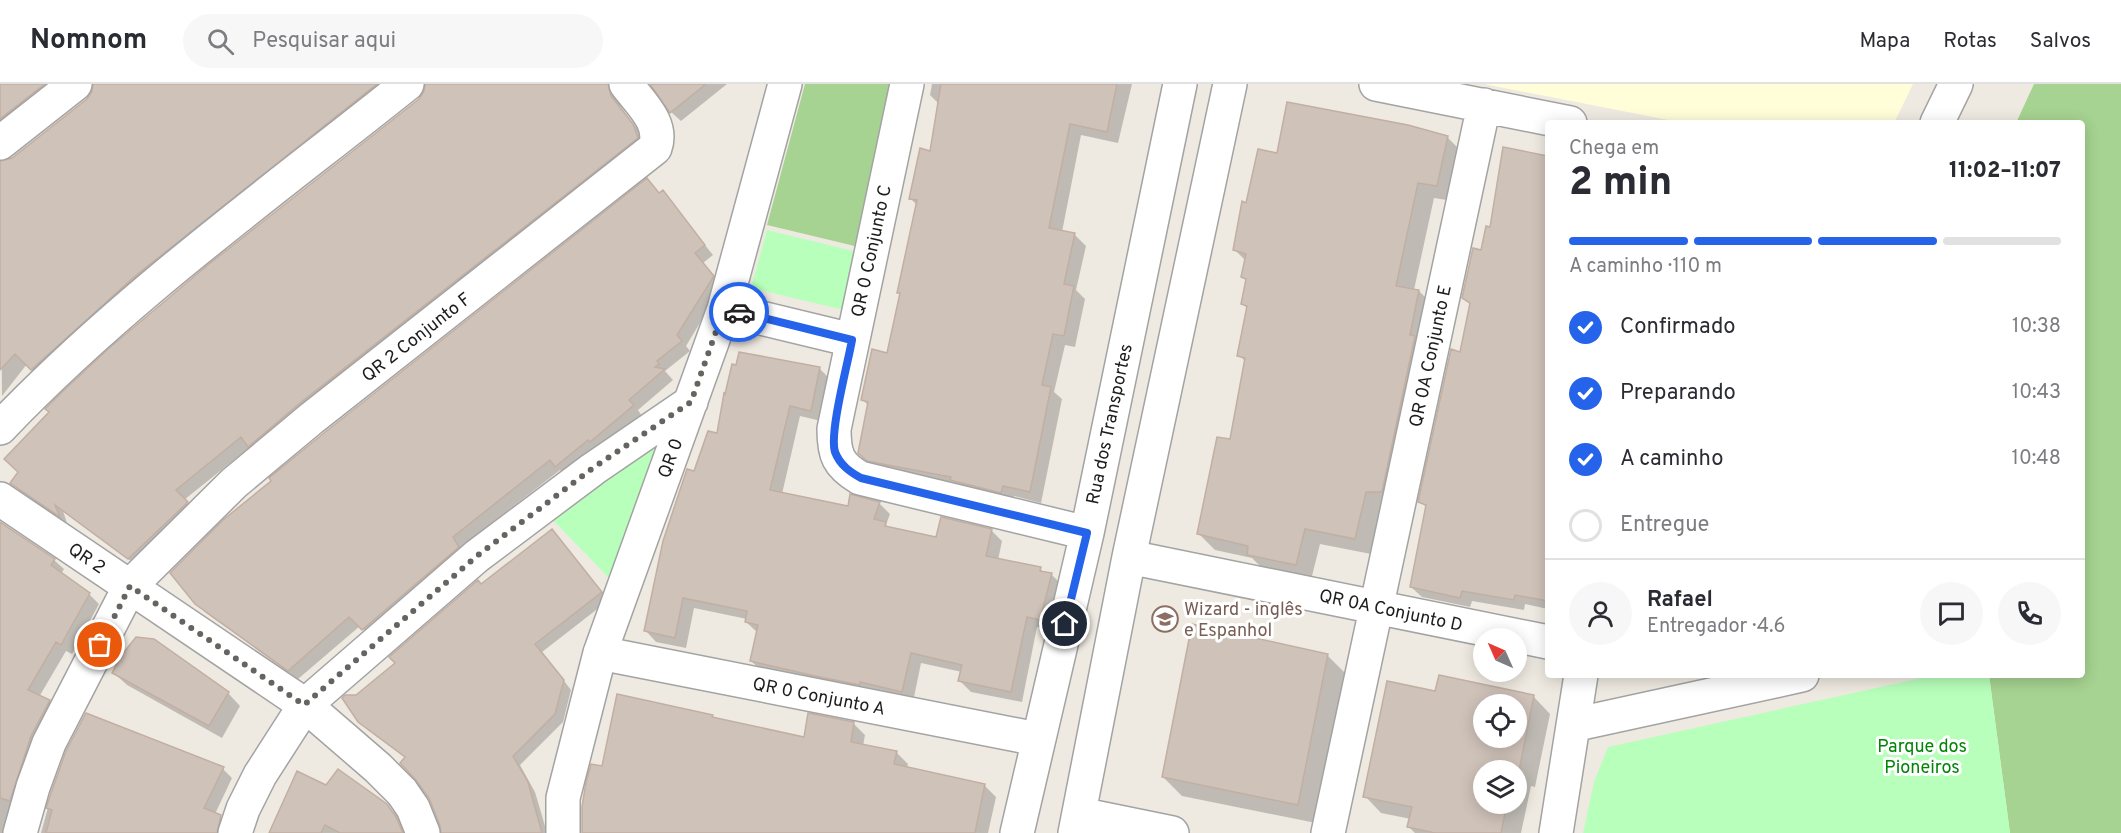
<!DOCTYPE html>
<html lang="pt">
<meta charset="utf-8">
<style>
:root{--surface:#fff;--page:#f7f7f7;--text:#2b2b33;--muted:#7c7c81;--line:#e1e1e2;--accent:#2563eb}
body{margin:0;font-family:Overpass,sans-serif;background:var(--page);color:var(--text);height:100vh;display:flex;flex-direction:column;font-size:22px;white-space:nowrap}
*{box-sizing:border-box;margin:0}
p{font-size:20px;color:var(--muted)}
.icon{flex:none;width:33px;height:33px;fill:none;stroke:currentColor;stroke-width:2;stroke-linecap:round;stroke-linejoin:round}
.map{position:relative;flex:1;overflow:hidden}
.details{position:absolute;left:1545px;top:36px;width:540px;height:558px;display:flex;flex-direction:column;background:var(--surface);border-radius:6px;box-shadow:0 3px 15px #0003}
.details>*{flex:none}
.needle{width:39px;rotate:315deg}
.tools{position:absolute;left:1473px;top:544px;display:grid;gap:12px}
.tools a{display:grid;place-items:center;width:54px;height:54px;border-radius:50%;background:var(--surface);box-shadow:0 3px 15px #0003;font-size:30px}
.pin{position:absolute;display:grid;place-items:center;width:51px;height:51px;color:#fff;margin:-26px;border:3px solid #fff;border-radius:50%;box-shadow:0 2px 6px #0007}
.courier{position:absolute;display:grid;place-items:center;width:60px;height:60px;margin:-30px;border:4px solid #2563eb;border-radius:50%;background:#fff;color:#222;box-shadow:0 2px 8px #0007}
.headline em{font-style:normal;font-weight:800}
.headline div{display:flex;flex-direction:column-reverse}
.headline{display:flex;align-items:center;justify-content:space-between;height:102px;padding:0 24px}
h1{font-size:39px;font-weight:800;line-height:45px}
.bar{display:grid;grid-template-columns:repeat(4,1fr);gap:9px 6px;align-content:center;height:72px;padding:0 24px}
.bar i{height:8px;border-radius:4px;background:var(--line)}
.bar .current{background:var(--accent)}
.bar p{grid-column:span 4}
.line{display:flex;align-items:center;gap:15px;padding:0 24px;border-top:2px solid var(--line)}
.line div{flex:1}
.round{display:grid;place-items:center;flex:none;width:63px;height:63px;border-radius:32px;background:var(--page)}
ol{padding:0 24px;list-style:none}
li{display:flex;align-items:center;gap:18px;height:66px}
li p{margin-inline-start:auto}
li .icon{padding:6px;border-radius:50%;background:var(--accent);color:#fff;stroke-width:4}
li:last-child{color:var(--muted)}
li i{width:33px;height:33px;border:3px solid var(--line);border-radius:50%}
header{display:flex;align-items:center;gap:36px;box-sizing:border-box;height:84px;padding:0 30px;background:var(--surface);border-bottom:2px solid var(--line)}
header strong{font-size:28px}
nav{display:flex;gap:33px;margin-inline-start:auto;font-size:21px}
.search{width:420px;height:54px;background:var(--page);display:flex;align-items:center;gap:15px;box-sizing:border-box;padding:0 21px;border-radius:33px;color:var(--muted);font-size:22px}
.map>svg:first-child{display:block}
</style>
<header>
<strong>Nomnom</strong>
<div class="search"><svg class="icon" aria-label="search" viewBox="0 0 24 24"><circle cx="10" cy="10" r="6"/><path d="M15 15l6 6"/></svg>Pesquisar aqui</div>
<nav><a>Mapa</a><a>Rotas</a><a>Salvos</a></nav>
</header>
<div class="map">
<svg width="2121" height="749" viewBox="0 0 2121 749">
<rect width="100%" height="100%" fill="#efeae1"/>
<path fill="#fffed9" d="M1484 0H1913L1894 39H1684Z"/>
<path fill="#a6d391" d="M805 0H895L863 164 767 141Z
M2034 0H2121V749H2010L1989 591H2082V39H2016Z"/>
<path fill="#b8ffbb" d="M767 146 862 169 848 227 751 204Z
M671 342 610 495 547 430Z
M1935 591H1989L2010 749H1583L1594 698 1608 663Z"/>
<path fill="#0003" fill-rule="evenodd" d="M0 0H66L0 52Z
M95 0H398L42 295 27 280 2 312 0 79 12 75 88 15 94 8Z
M427 0H620L617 14 621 23 642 51 647 64 259 372 250 363 184 416 196 429 139 483 63 427 67 439 22 409 12 399 420 16 426 7Z
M651 0H727L681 37 671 28Z
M932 0H1132L1118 59 1081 51 1062 148 1074 150 1086 162 1076 206 1085 215 1075 263 1065 261 1054 308 1062 315 1041 419 1014 412 1012 419 871 381 860 369 869 322 863 316 888 270 901 211 899 208 917 121 910 114 931 69 939 20 930 11Z
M1447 53 1463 69 1453 117 1434 114 1414 206 1419 207 1435 223 1371 470 1320 460 1311 496 1264 486 1252 474 1215 466 1199 450 1231 357 1246 278 1239 271 1248 225 1243 220 1247 197 1242 193 1246 177 1234 165 1247 121 1278 71Z
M1548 74V525L1525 520 1524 526 1472 517 1470 523 1422 513 1411 503 1427 424 1420 417 1461 270 1471 221 1463 214 1491 145Z
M662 108 713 171 703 179 722 202 686 262 690 267 665 287 673 296 638 326 642 332 565 391 560 386 461 463 467 473 373 555 360 542 298 595 206 529 196 519Z
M819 284 830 295 821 337 800 332 782 410 849 424 879 419 890 430 886 441 891 445 938 455 942 435 992 447 1002 457 998 476 1040 485 1045 489 1052 491 1062 501 1050 546 1037 543 1022 618 971 608 960 597 962 588 921 579 913 618 762 587 751 577 758 549 746 538 747 535 694 524 686 564 656 558 646 547 695 388 718 350Z
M0 439 54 476 64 485 61 490 89 510 99 520 72 570 66 567 39 613 49 617 59 627 13 749H0Z
M552 447 609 516 542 568 571 606 563 638 520 681 535 708 545 742V749H454L451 633 406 674 368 646 359 637 397 579 482 501Z
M1327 571 1346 590 1316 739 1182 712 1163 693Z
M114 589 228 609 240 622 222 654 127 601Z
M1436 609 1534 613 1550 630 1535 703 1531 702 1521 749H1415L1409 743 1411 735 1381 729 1365 712ZM1484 621H1516V654H1484ZM1484 687H1516V720H1484Z
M712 632 716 636 805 655 853 639 865 651 863 662 896 668 908 680 907 684 984 701 996 713 988 749H582L583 723 604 684Z
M223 685 232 694 215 730 226 740 223 749H41L52 709Z
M298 689 327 703 387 721 397 732 408 749H269Z"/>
<path fill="#cfc2b9" stroke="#c2afa2" stroke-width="1.5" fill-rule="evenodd" d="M0 0H45L0 35Z
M93 0H377L134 193 31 286 15 270 0 286V77L12 74 87 15 92 7Z
M425 0H608L611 12 633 40 638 54 300 319 248 363 241 353 176 406 188 418 128 475 55 421 60 433 10 399 18 388 4 375 49 328 45 325 60 310 108 265 209 180 419 15 424 7Z
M650 0H706L670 29Z
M941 0H1117L1107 48 1070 40 1049 144 1075 149 1064 200 1074 202 1064 252 1053 250 1042 301 1051 303 1030 408 1003 402 1001 409 950 396 951 393 867 377 858 369 868 318 861 316 872 265 887 269 900 209H897L917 116 909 115 920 64 930 67Z
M1287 18 1408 41 1448 52 1437 102 1418 99 1396 202 1419 206 1410 251 1415 252 1382 408H1366L1355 455 1305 445 1296 481 1247 471 1248 462 1197 450 1217 353 1230 355 1245 274 1237 272 1247 222 1241 220 1246 195 1241 193 1246 170 1233 166 1242 117 1246 119 1258 65 1277 69Z
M1503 63 1548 72V517L1515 511 1514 516 1462 507 1460 514 1410 503 1426 421 1418 418 1451 265 1460 268 1470 219 1462 214 1473 164 1481 166 1486 142 1490 143Z
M647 94 659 109 663 106 705 161 695 169 714 192 677 251 682 257 657 277 659 280 655 283 665 285 629 316 634 321 590 358 588 356 555 383 550 376 453 453 459 463 362 546 349 533 288 587 195 520 170 489 223 436 271 397 269 394 324 349Z
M739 268 820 283 811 327 790 322 770 406 848 422 850 410 880 418 874 435 886 438 885 442 936 453 941 433 992 445 986 472 1041 483 1040 487 1052 489 1040 536 1027 533 1011 608 958 597 962 581 911 569 902 608 860 598V601L815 592 750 577 758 541 745 538 747 527 683 514 675 554 644 547 663 457 687 385 694 387 708 347 717 349 724 309 725 310 732 280 736 281Z
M0 438 55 475 51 481 90 509 61 561 56 558 28 606 50 616 31 652 10 717 0 714Z
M552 445 602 508 535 560 564 596 555 630 513 672 528 698 542 749H441L440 742 429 714 415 695 400 679 405 673 358 638 342 614 345 611H356L395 579 389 573 478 496 481 500Z
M1192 540 1328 570 1298 721 1162 693Z
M136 553 154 555 229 608 209 642 112 589 121 572Z
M1439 591 1534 611 1519 687H1484V720H1507L1501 749H1435L1407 743 1412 723 1363 713 1387 597 1435 607ZM1484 621H1516V654H1484Z
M617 610 713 631 712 633 804 653 808 629 854 638 851 658 897 667 894 680 985 700 975 749H582V723L586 698 591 680 602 682Z
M86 629 224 683 204 724 221 731 217 749H46L52 726 46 724 51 709 66 667Z
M338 685 387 720 396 733 403 749H340L325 741 321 749H269L297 687 326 701Z"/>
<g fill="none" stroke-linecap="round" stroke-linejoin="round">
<g stroke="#a3a3a3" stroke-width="36">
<path id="minor" d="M907 0 834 345C834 371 838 381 860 394L1087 449
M1376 0 1570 39
M1937 39 1956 0
M0 59 75 0
M724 225 852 256
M0 344C123 215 268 111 407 0
M0 415 305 621 378 684 402 708 413 724 423 749
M1129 473 1548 558
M600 569 1037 655
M1573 641 1802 591
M1079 730 1172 749
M20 749 33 703 49 659 130 502 234 399 312 334 655 64C664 39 640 19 626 0
M235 749 243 725 260 691 305 621 477 472 593 385 691 318
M563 749V714L600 569 724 225 785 0
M1017 749 1087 449 1180 0
M1075 749 1129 473 1230 0
M1328 749 1484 21
M1556 749 1581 591"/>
</g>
<use href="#minor" stroke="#fff" stroke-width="33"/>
</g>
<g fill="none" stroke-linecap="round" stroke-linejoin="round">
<path stroke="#666461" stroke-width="6" stroke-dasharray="0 10.8" d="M100 561 130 502 304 621 477 472 593 384 691 318 724 225 739 228"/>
<path stroke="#2563eb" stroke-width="8" d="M739 228 852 256C848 279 829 349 835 368 840 381 850 388 861 394L1087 449 1065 540"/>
</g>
<defs>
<g id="school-ring" transform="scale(1.35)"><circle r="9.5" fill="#fff" stroke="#8d6e63" stroke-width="1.5"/><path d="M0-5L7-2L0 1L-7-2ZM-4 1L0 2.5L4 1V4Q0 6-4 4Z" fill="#8d6e63"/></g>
</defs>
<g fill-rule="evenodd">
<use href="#school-ring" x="1165" y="535"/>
</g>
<g text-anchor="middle" stroke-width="6" stroke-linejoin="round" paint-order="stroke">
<g font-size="18" fill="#1c1c1c" stroke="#fff">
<text transform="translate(871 167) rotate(-78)" y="6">QR 0 Conjunto C</text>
<text transform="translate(416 253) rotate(-38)" y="6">QR 2 Conjunto F</text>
<text transform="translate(1430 272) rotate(-78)" y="6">QR 0A Conjunto E</text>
<text transform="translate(1109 340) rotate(-78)" y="6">Rua dos Transportes</text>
<text transform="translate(670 374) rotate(-70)" y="6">QR 0</text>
<text transform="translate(87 474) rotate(34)" y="6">QR 2</text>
<text transform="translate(1391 526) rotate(12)" y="6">QR 0A Conjunto D</text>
<text transform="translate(819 612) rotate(11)" y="6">QR 0 Conjunto A</text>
</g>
<g font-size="18" fill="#785e54" stroke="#fff" text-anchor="start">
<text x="1184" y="531">Wizard - inglês<tspan x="1184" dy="21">e Espanhol</tspan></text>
</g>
<g font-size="18" fill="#018407" stroke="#fff">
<text x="1922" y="668">Parque dos<tspan x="1922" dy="21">Pioneiros</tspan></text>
</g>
</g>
</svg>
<div class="tools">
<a><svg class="needle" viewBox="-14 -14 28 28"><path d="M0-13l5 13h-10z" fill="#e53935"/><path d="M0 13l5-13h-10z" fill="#7c7c81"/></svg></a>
<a><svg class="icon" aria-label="locate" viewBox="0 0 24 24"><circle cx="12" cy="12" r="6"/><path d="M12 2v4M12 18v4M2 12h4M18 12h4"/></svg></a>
<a><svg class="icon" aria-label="layers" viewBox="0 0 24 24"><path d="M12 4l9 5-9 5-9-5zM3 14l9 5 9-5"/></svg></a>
</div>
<div class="pin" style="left:100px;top:561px;background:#ea580c"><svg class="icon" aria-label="bag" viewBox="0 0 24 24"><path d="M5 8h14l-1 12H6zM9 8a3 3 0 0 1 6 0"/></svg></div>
<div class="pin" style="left:1065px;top:540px;background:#1f2937"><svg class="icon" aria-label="home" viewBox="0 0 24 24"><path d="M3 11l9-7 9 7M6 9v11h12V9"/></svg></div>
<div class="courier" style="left:739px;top:228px"><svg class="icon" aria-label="car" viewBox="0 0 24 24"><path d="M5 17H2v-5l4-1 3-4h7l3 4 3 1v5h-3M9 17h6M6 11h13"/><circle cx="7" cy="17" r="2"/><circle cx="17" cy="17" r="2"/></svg></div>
<section class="details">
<div class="headline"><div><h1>2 min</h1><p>Chega em</p></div><em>11:02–11:07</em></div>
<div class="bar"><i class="current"></i><i class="current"></i><i class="current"></i><i></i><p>A caminho · 110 m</p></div>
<ol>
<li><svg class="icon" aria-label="check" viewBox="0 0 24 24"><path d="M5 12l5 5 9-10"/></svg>Confirmado<p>10:38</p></li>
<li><svg class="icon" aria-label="check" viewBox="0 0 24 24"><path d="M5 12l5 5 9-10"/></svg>Preparando<p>10:43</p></li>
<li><svg class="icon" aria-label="check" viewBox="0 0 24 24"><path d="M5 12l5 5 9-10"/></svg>A caminho<p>10:48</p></li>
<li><i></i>Entregue</li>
</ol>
<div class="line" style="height:108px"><a class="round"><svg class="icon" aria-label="person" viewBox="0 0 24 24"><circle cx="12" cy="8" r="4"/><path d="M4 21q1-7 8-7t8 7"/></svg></a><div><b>Rafael</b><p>Entregador · 4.6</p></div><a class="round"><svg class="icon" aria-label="chat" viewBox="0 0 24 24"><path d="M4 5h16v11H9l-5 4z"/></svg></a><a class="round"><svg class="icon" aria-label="phone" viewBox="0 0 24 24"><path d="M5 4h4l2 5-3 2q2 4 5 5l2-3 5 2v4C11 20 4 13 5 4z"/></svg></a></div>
</section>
</div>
